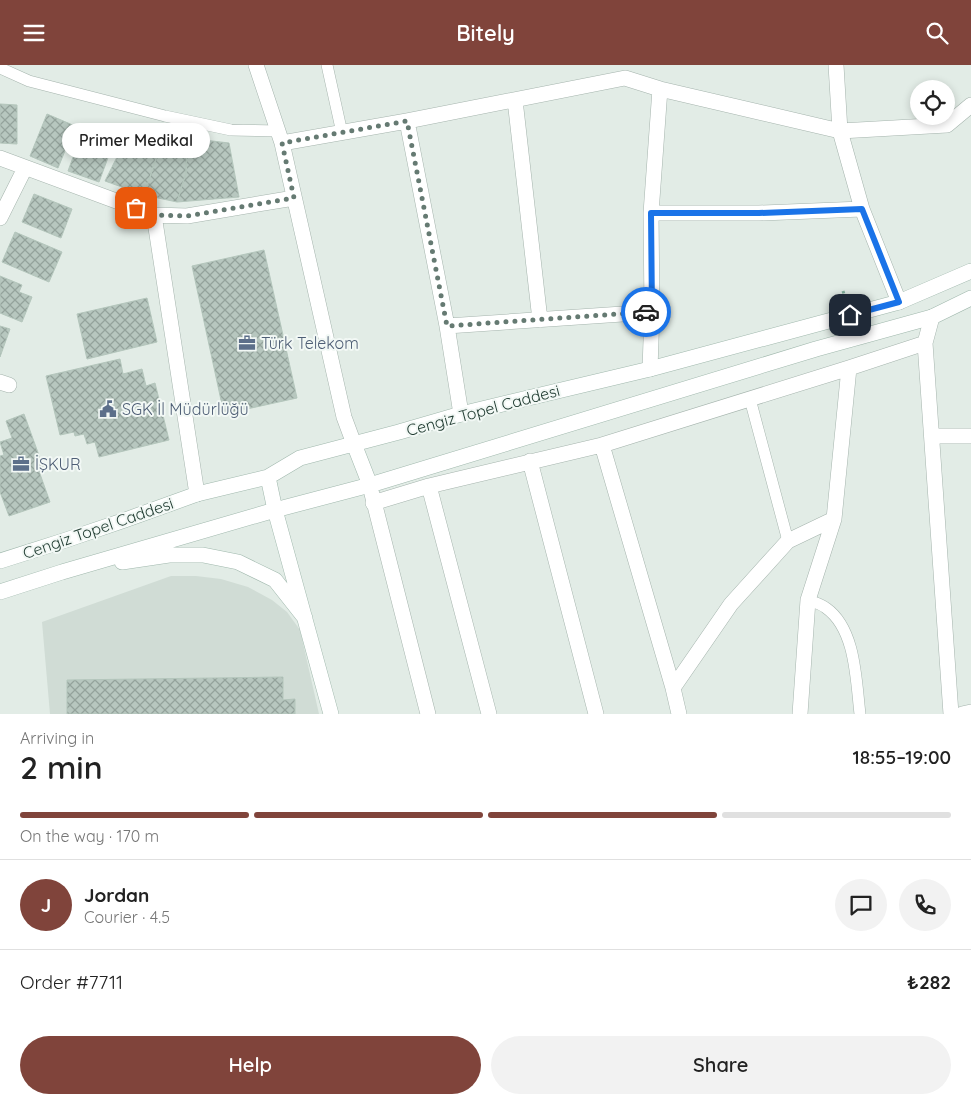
<!DOCTYPE html>
<meta charset="utf-8">
<style>
:root{--surface:#fff;--page:#f2f2f2;--text:#222;--muted:#767676;--line:#e0e0e0;--accent:#80443b}
body{margin:0;font-family:Quicksand,sans-serif;background:var(--page);color:var(--text);height:100vh;display:flex;flex-direction:column;font-size:19px;white-space:nowrap}
*{box-sizing:border-box;margin:0}
p{font-size:16px;color:var(--muted)}
.icon{flex:none;width:28px;height:28px;fill:none;stroke:currentColor;stroke-width:2;stroke-linecap:round;stroke-linejoin:round}
.map{position:relative;height:649px;overflow:hidden}
.details{display:flex;flex-direction:column;background:var(--surface);flex:1}
.details>*{flex:none}
.fabs{position:absolute;left:910px;top:15px;display:grid;gap:10px}
.fabs a{display:grid;place-items:center;width:45px;height:45px;border-radius:50%;background:var(--surface);box-shadow:0 2px 8px #0003;font-size:25px}
.pin{position:absolute;display:grid;place-items:center;width:42px;height:42px;color:#fff;margin:-21px;border-radius:10px;box-shadow:0 2px 8px #0006}
.courier{position:absolute;display:grid;place-items:center;width:50px;height:50px;margin:-25px;border:4px solid #1a73e8;border-radius:50%;background:#fff;color:#222;box-shadow:0 1px 6px #0007}
.bubble{position:absolute;height:35px;border-radius:18px;background:var(--surface);box-shadow:0 2px 8px #0003;font-size:16px;font-weight:600;line-height:35px;text-align:center}
.summary em{font-style:normal;font-weight:600}
.summary div{display:flex;flex-direction:column-reverse}
.summary{display:flex;align-items:center;justify-content:space-between;height:85px;padding:0 20px}
h1{font-size:32px;font-weight:600;line-height:38px}
.bar{display:grid;grid-template-columns:repeat(4,1fr);gap:8px 5px;align-content:center;height:60px;padding:0 20px}
.bar i{height:6px;border-radius:4px;background:var(--line)}
.bar .current{background:var(--accent)}
.bar p{grid-column:span 4}
.line{display:flex;align-items:center;gap:12px;padding:0 20px;border-top:1px solid var(--line)}
.line div{flex:1}
.round{display:grid;place-items:center;flex:none;width:52px;height:52px;border-radius:26px;background:var(--page)}
.cta{display:flex;gap:10px;margin-top:auto;padding:10px 20px}
.cta a{flex:1;height:58px;border-radius:30px;background:var(--accent);color:#fff;font-size:20px;font-weight:600;line-height:58px;text-align:center}
.cta a+a{background:var(--page);color:var(--text)}
header{display:flex;justify-content:space-between;align-items:center;height:65px;padding:0 20px;background:var(--accent);color:#fff;font-size:22px;font-weight:600}
.map>svg:first-child{display:block}
</style>
<header><svg class="icon" aria-label="menu" viewBox="0 0 24 24"><path d="M4 6h16M4 12h16M4 18h16"/></svg>Bitely<svg class="icon" aria-label="search" viewBox="0 0 24 24"><circle cx="10" cy="10" r="6"/><path d="M15 15l6 6"/></svg></header>
<div class="map">
<svg width="971" height="649" viewBox="0 0 971 649">
<defs>
<pattern id="building-cross-hatch" width="8" height="8" patternUnits="userSpaceOnUse" patternTransform="scale(1.25)"><rect width="8" height="8" fill="#b7c7bf"/><path d="M0 0l8 8M0 8l8-8" fill="none" stroke="#94a39c"/></pattern>
</defs>
<rect width="100%" height="100%" fill="#e2ece6"/>
<path fill="#d0dcd5" d="M171 511H196L221 514 248 522 272 535 287 547 300 565 319 649H50L42 557Z"/>
<path fill="url(#building-cross-hatch)" stroke="#b4c6bc" d="M0 39 17 40V79L0 78Z
M47 49 75 61 58 103 30 91Z
M133 60 163 72 144 130 105 116Z
M167 61 187 64 186 108 177 137 144 130Z
M83 65 96 70 98 65 116 71 99 117 68 106Z
M187 73 229 78 239 132 177 137 186 108Z
M34 129 72 144 61 173 22 157Z
M15 167 62 187 49 217 2 197Z
M264 185 297 333 224 349 192 201Z
M0 211 22 220 19 227 32 232 22 257 0 248Z
M147 233 157 277 87 294 77 249Z
M0 261 10 264 0 292Z
M120 294 123 309 142 304 146 321 155 318 169 375 99 392 95 377 87 379 84 369 75 371 74 367 60 370 46 311Z
M24 349 45 407 40 409 50 437 9 451 0 427V391L4 390 0 377 12 373 6 356Z
M283 612V635L295 634V649H67V615Z"/>
<g fill="none" stroke-linecap="round" stroke-linejoin="round">
<g stroke="#a5b4ad" stroke-width="12">
<path id="lane" d="M327 0 342 68
M0 3 29 16 165 51 231 65 278 66
M750 334 788 476
M808 535C814 537 821 539 826 543 856 564 856 616 860 649"/>
</g>
<g stroke="#a5b4ad" stroke-width="16">
<path id="street" d="M256 0 282 78 344 352 354 379
M836 0 840 66 862 144 899 237
M515 35 540 255
M407 56 447 261 461 349
M282 78 407 56 625 13 660 24 840 66 947 60 971 40
M0 93 154 150 187 151 294 133
M651 148H759L862 144
M154 150 197 429
M0 153 25 103
M932 252 925 278 951 649
M447 261 652 247
M650 304 652 247 651 148 660 24
M0 317 9 320
M932 371H971
M602 380 673 623 679 649
M530 396 596 649
M429 421 489 649
M372 429 428 649
M373 438 429 421 602 380 849 303 925 278
M673 623 731 539 788 476 834 454
M800 649 808 535 834 454 849 303
M962 649 971 647"/>
</g>
<g stroke="#a0b8ad" stroke-width="16">
<path id="secondary" d="M354 379 370 420
M268 412 275 445 331 649
M0 496 66 475 125 455 197 429 268 412 300 393 399 367 461 349 650 304 899 237 971 206
M122 497 169 490H203L238 497 275 515 305 553
M0 527 62 507 275 445 370 420 816 284 932 252 971 233"/>
</g>
<path stroke="#82b09c" stroke-width="3" stroke-dasharray="2.5 4" stroke-linecap="butt" d="M843 226 846 235"/>
<use href="#lane" stroke="#fff" stroke-width="11"/>
<use href="#street" stroke="#fff" stroke-width="15"/>
<use href="#secondary" stroke="#fff" stroke-width="15"/>
</g>
<g fill="none" stroke-linecap="round" stroke-linejoin="round">
<path stroke="#657a72" stroke-width="5" stroke-dasharray="0 9" d="M136 143 154 150 187 151 294 133 282 78 407 56 447 261 646 247"/>
<path stroke="#1a73e8" stroke-width="6" d="M646 247H652L651 148H759L862 144 899 237 850 250"/>
</g>
<defs>
<g id="office-bare" transform="scale(1.35)"><path d="M-6-3h4V-5.5h4V-3h4V5H-6ZM-1-4.5V-3h2v-1.5ZM-6 0V1H6V0Z" fill="#5c6f8a" stroke="#f2f8f5" stroke-width="2.5" paint-order="stroke"/></g>
<g id="civic-bare" transform="scale(1.35)"><path d="M-.6-6.5H3V-4.5H.6V-3L4-1V1h2V6H-6V1h2V-1L-.6-3ZM-1.2 2.5V6h2.4V2.5Z" fill="#5c6f8a" stroke="#f2f8f5" stroke-width="2.5" paint-order="stroke"/></g>
</defs>
<g fill-rule="evenodd">
<use href="#office-bare" x="247" y="278"/>
<use href="#civic-bare" x="108" y="344"/>
<use href="#office-bare" x="21" y="399"/>
</g>
<g text-anchor="middle" stroke-width="4" stroke-linejoin="round" paint-order="stroke">
<g font-size="16" fill="#4e5e75" stroke="#f2f8f5" text-anchor="start">
<text x="261" y="284">Türk Telekom</text>
<text x="122" y="350">SGK İl Müdürlüğü</text>
<text x="35" y="405">İŞKUR</text>
</g>
<g font-size="16" fill="#223d33" stroke="#f2f8f5">
<text transform="translate(483 345) rotate(-15)" y="6">Cengiz Topel Caddesi</text>
<text transform="translate(98 463) rotate(-19)" y="6">Cengiz Topel Caddesi</text>
</g>
</g>
</svg>
<div class="fabs">
<a><svg class="icon" aria-label="locate" viewBox="0 0 24 24"><circle cx="12" cy="12" r="6"/><path d="M12 2v4M12 18v4M2 12h4M18 12h4"/></svg></a>
</div>
<div class="pin" style="left:136px;top:143px;background:#ea580c"><svg class="icon" aria-label="bag" viewBox="0 0 24 24"><path d="M5 8h14l-1 12H6zM9 8a3 3 0 0 1 6 0"/></svg></div>
<div class="pin" style="left:850px;top:250px;background:#1f2937"><svg class="icon" aria-label="home" viewBox="0 0 24 24"><path d="M3 11l9-7 9 7M6 9v11h12V9"/></svg></div>
<div class="courier" style="left:646px;top:247px"><svg class="icon" aria-label="car" viewBox="0 0 24 24"><path d="M5 17H2v-5l4-1 3-4h7l3 4 3 1v5h-3M9 17h6M6 11h13"/><circle cx="7" cy="17" r="2"/><circle cx="17" cy="17" r="2"/></svg></div>
<div class="bubble" style="left:62px;top:58px;width:148px">Primer Medikal</div>
</div>
<section class="details">
<div class="summary"><div><h1>2 min</h1><p>Arriving in</p></div><em>18:55–19:00</em></div>
<div class="bar"><i class="current"></i><i class="current"></i><i class="current"></i><i></i><p>On the way · 170 m</p></div>
<div class="line" style="height:90px"><b class="round" style="background:var(--accent);color:#fff">J</b><div><b>Jordan</b><p>Courier · 4.5</p></div><a class="round"><svg class="icon" aria-label="chat" viewBox="0 0 24 24"><path d="M4 5h16v11H9l-5 4z"/></svg></a><a class="round"><svg class="icon" aria-label="phone" viewBox="0 0 24 24"><path d="M5 4h4l2 5-3 2q2 4 5 5l2-3 5 2v4C11 20 4 13 5 4z"/></svg></a></div>
<div class="line" style="height:65px"><div>Order #7711</div><b>₺282</b></div>
<div class="cta"><a>Help</a><a>Share</a></div>
</section>
